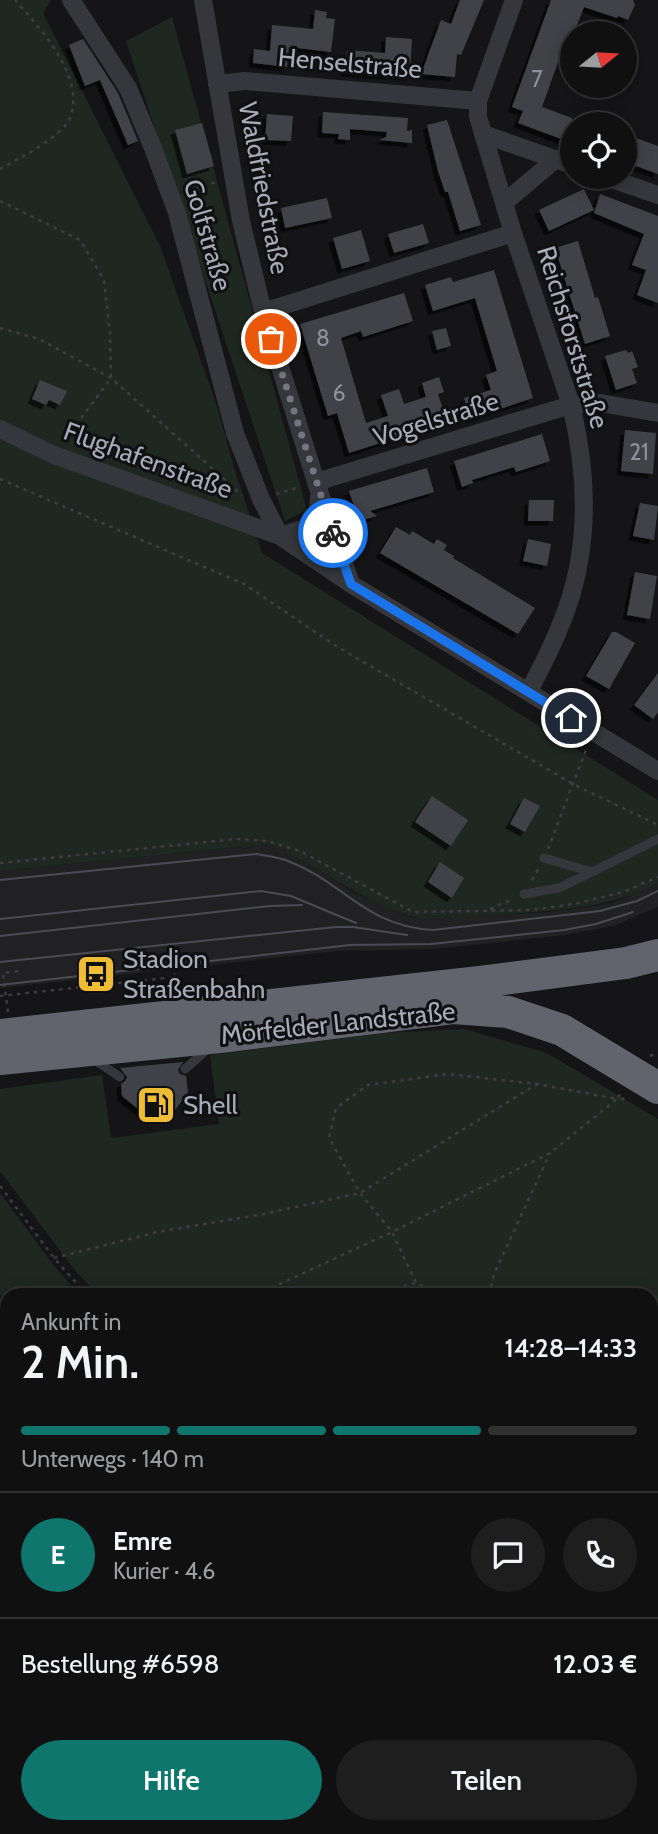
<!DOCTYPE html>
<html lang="de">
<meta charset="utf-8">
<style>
:root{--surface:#101011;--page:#1e1e1f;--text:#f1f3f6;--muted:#9c9d9f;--line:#303031;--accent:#0f766e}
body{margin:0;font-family:Cabin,sans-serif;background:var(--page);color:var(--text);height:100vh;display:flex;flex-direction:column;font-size:26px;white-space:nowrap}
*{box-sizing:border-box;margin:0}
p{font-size:23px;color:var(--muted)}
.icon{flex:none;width:38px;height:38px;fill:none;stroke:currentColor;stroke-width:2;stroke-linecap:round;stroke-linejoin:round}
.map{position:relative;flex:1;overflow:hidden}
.panel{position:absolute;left:0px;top:1288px;width:658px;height:546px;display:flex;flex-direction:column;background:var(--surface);border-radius:21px 21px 0 0;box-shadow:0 4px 18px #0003,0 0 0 2px var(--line)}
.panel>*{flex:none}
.needle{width:46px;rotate:72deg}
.tools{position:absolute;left:560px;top:21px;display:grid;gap:14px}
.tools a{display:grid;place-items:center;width:77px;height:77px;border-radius:50%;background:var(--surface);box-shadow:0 4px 18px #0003,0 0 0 2px var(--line);font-size:35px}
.pin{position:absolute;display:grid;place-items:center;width:60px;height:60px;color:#fff;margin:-30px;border:4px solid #fff;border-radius:50%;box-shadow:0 2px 7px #0007}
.courier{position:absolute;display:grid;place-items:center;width:70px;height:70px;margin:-35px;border:5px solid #1a73e8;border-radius:50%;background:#fff;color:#222;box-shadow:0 2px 9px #0007}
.headline em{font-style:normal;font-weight:600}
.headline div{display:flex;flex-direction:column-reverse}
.headline{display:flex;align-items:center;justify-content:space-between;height:119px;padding:0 21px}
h1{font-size:46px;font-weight:600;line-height:52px}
.bar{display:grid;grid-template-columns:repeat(4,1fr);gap:10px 7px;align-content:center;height:84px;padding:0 21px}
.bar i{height:9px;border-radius:5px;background:var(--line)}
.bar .selected{background:var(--accent)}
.bar p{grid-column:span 4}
.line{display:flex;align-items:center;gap:18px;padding:0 21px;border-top:2px solid var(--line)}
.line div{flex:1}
.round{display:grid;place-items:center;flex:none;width:74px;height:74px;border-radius:37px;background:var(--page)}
.cta{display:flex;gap:14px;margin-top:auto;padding:14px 21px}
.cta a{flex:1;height:80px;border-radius:42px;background:var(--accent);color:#fff;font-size:28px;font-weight:600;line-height:80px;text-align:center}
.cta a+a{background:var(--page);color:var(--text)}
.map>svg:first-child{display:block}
</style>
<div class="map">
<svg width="658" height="1834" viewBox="0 0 658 1834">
<defs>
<filter id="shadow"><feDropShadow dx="-4.5" dy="4.5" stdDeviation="0" flood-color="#0009"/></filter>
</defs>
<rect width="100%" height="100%" fill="#151517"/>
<path fill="#212124" d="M269 844 297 856 353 892 404 915 421 919 548 912 590 907 614 902 658 883V907L613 926 565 935 434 949 337 951 0 988V871Z
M0 1298 7 1305V1371L0 1363Z
M432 1827H482L488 1834H439Z"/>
<path fill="#1f2721" d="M0 0H51L43 13 160 246 216 403 235 471 262 553 658 800V883C610 908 559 911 507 914 478 916 450 918 421 919 364 906 322 866 269 844L0 871Z
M172 17 307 510 285 521 126 41Z
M464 1029 547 1053 658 1119V1834H582L580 1827H651V1295H98L74 1269 0 1171V1089L102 1075 111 1138 219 1124 210 1055 384 1033Z
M0 1193 55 1267 80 1295H7V1302L0 1295Z
M0 1372 7 1379V1827H393L398 1834H0Z"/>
<path fill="#414247" filter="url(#shadow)" d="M460 0H484L461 55 457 54 455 77 421 74 441 20 451 24Z
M551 0H633L635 5 628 20 618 16 617 18 584 7 574 33H572V54L562 51 542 107 572 118V143L518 123 523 111 512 107Z
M315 10 327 12 326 18 335 19 331 52 289 47 287 67 253 63 254 49 270 51 272 25 313 29Z
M386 37 412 39 410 76 345 72 347 50 385 53Z
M83 39 118 93 138 141 128 145 100 80 102 79 85 86 69 45Z
M323 112 408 118 407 131 412 130V143L379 140 386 137 387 132 350 129V140L338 139 339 134 322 133Z
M267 114 293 116 291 141 265 140Z
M447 120 481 225 460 231 448 192H445L438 171 427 125Z
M202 123 214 166 187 174 175 130Z
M625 134 658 146V174L625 162Z
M584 189 594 210 549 231 539 210Z
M600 194 658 216V303L637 295 646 270 632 265 644 234 594 213Z
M327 198 332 218 285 228 281 208Z
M423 224 429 243 394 253 388 234Z
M361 230 370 261 342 269 333 238Z
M578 241 595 298 598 297 610 336 585 344 555 248Z
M494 270 533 398 470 419 464 398 491 390 486 375 497 371 475 298 433 311 425 285 451 277 453 282Z
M404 293 413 321 363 337 361 331 341 338 366 423 388 416 381 395 399 389 404 404 426 397 422 383 439 377 444 392 438 394 447 422 349 453 337 413 328 416 300 324Z
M446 328 451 346 437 350 432 331Z
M626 350 628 353 632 351 638 367 632 369 637 383 616 390 605 356Z
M40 380 67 391 60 405 49 400 46 405 32 399Z
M625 430 656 433 653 474 621 471Z
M542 434 550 461 516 472 514 467 472 480 473 483 462 487 454 461Z
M427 468 434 492 370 511 377 516 359 521 349 491Z
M529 500H554L553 521H528Z
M640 503 658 506 654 540 633 536Z
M396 527 410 535 412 531 434 544 437 539 447 545 444 550 454 556 453 558 535 608 518 634 380 553Z
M528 539 551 544 547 566 523 561Z
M635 572 657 576 650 619 627 615Z
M612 632H616L635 643 609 689 586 676Z
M658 673V712L653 719 634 705Z
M432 796 468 820 451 846 415 822Z
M524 798 540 806 525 832 510 824Z
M440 862 464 878 452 898 428 882Z
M183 1062 178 1070 180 1074 186 1076 188 1093 175 1110 143 1113 122 1096 121 1084 125 1081 127 1077 120 1068Z"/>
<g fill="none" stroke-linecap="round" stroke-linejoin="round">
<path stroke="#3c3d43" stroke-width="2.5" stroke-dasharray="3.5 5" stroke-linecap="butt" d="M0 169C18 159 62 137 70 118 86 77 40 28 15 0
M187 191 217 182
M0 201 80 240 104 280 110 334 111 378 64 441
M0 328 39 339 111 378 242 495
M0 479 244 584 336 646 573 784 658 825
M276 494 300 487
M548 849 587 747
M0 863 237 839 267 841 300 851 413 912 531 910 574 904 623 892 658 877
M532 880 539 868
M490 909 513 899
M149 957 172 955 176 991
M0 996 174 977
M8 1012 3 973 21 971
M650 1056 658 1053
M0 1186 54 1258 87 1295
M54 1258 157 1232 264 1214 360 1193 537 1084
M256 1295 392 1232 550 1153 617 1099H630
M380 1295 385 1291 416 1283
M447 1295 416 1283 392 1232 360 1193 329 1138 336 1108 368 1085 448 1074 537 1084 617 1099 621 1093
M489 1295 494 1274 550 1153
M651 1312 658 1311
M0 1403 7 1411
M651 1450 658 1451
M651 1539 658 1537
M651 1653 658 1631
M0 1820 12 1834
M375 1827 380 1834
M590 1834 593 1827"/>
<path stroke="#36373c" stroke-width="9" d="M544 858 592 872 658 839
M524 894 559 888 592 872
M93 1059 120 1077
M185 1069 210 1047"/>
<path stroke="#36373c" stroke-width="18" d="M71 0 128 88 153 148 177 213 235 433 261 499 280 536
M203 0 241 221 263 312 316 482 351 584
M514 0 478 101V117L513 233 571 405C587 471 590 543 567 608 557 637 543 664 529 691
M217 84 245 81 478 101
M483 134 572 165
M606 177 658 195
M504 203 556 159
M263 312 513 233
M0 429 54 455 280 536 351 584 658 771
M316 482 571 405 600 403 658 413
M280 536 305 528 317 519 319 497"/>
<path stroke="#62646d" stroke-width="32" d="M0 1035 480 982 626 963 658 955
M0 1059 220 1037 453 1008 508 1012 562 1030 658 1088"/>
<path stroke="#4b4c53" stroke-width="2" d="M0 880 257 854C267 856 278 857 288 861 344 882 364 926 433 930L600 911 637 901 658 891
M0 919 261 891 291 896 356 923
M0 936 270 906 302 905
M0 962 336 927H353L407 935
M0 985 350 945 431 944 564 930 596 924 633 912"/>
<g stroke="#4b4c53" stroke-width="7">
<path id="rail" d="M0 1305 7 1312
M0 1327 7 1335
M0 1346 7 1353
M409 1827 413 1834
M444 1827 450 1834
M459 1827 465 1834"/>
</g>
<use href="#rail" stroke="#101012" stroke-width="4.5" stroke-dasharray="13" stroke-linecap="butt"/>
</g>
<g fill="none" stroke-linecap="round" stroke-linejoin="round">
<path stroke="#74767f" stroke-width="7" stroke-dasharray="0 12.6" d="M271 339 333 533"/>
<path stroke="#1a73e8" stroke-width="9" d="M333 533 351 584 571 718"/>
</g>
<defs>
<g id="bus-square" transform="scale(2.0125)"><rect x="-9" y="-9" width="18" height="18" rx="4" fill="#eebd35" stroke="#101012"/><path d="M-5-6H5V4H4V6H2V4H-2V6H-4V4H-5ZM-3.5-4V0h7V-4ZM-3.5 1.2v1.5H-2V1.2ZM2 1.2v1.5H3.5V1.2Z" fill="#111"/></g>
<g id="fuel-square" transform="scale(2.0125)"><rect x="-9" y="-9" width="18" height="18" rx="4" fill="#eebd35" stroke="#101012"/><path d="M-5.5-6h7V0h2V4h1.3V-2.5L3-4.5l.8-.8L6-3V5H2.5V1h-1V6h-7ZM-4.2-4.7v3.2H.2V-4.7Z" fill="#111"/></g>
</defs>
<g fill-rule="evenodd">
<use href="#bus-square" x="96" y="974"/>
<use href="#fuel-square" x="156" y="1105"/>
</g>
<g text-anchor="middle" stroke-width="6" stroke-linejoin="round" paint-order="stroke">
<g font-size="23" fill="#8e919b">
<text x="537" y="87">7</text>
<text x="323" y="346">8</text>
<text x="339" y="401">6</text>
<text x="639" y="460">21</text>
</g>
<g font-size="26" fill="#a7abb7" stroke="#101012">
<text transform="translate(350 63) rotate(5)" y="9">Henselstraße</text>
<text transform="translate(264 188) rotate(79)" y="9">Waldfriedstraße</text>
<text transform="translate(208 235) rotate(74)" y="9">Golfstraße</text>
<text transform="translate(573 337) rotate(73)" y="9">Reichsforststraße</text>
<text transform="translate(436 419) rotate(-17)" y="9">Vogelstraße</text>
<text transform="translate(148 460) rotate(20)" y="9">Flughafenstraße</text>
<text transform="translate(338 1023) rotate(-6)" y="9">Mörfelder Landstraße</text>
</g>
<g font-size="26" fill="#a7abb7" stroke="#101012" text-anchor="start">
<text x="123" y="968">Stadion<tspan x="123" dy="30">Straßenbahn</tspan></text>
<text x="183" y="1114">Shell</text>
</g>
</g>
</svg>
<div class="tools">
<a><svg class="needle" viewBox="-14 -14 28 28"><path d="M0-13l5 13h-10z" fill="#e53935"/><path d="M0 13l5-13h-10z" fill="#9c9d9f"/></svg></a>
<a><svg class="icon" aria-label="locate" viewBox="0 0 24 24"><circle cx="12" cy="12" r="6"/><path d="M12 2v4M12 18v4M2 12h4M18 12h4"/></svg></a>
</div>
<div class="pin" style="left:271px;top:339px;background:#ea580c"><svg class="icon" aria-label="bag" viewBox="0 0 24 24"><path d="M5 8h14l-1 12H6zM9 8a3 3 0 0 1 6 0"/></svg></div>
<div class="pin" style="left:571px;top:718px;background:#1f2937"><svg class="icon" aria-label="home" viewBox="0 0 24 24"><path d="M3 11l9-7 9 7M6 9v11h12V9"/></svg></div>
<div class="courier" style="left:333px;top:533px"><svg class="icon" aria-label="bike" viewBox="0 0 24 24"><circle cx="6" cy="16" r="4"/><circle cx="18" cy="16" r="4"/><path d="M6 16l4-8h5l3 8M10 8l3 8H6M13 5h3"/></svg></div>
<section class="panel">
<div class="headline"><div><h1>2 Min.</h1><p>Ankunft in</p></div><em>14:28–14:33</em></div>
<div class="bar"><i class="selected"></i><i class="selected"></i><i class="selected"></i><i></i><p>Unterwegs · 140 m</p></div>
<div class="line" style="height:126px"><b class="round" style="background:var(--accent);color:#fff">E</b><div><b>Emre</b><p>Kurier · 4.6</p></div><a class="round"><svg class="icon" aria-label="chat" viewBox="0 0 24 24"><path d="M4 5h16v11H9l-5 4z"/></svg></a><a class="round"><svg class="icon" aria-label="phone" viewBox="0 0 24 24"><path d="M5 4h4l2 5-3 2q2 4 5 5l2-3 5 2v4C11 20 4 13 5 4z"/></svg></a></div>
<div class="line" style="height:91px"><div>Bestellung #6598</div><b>12.03 €</b></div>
<div class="cta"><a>Hilfe</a><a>Teilen</a></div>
</section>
</div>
